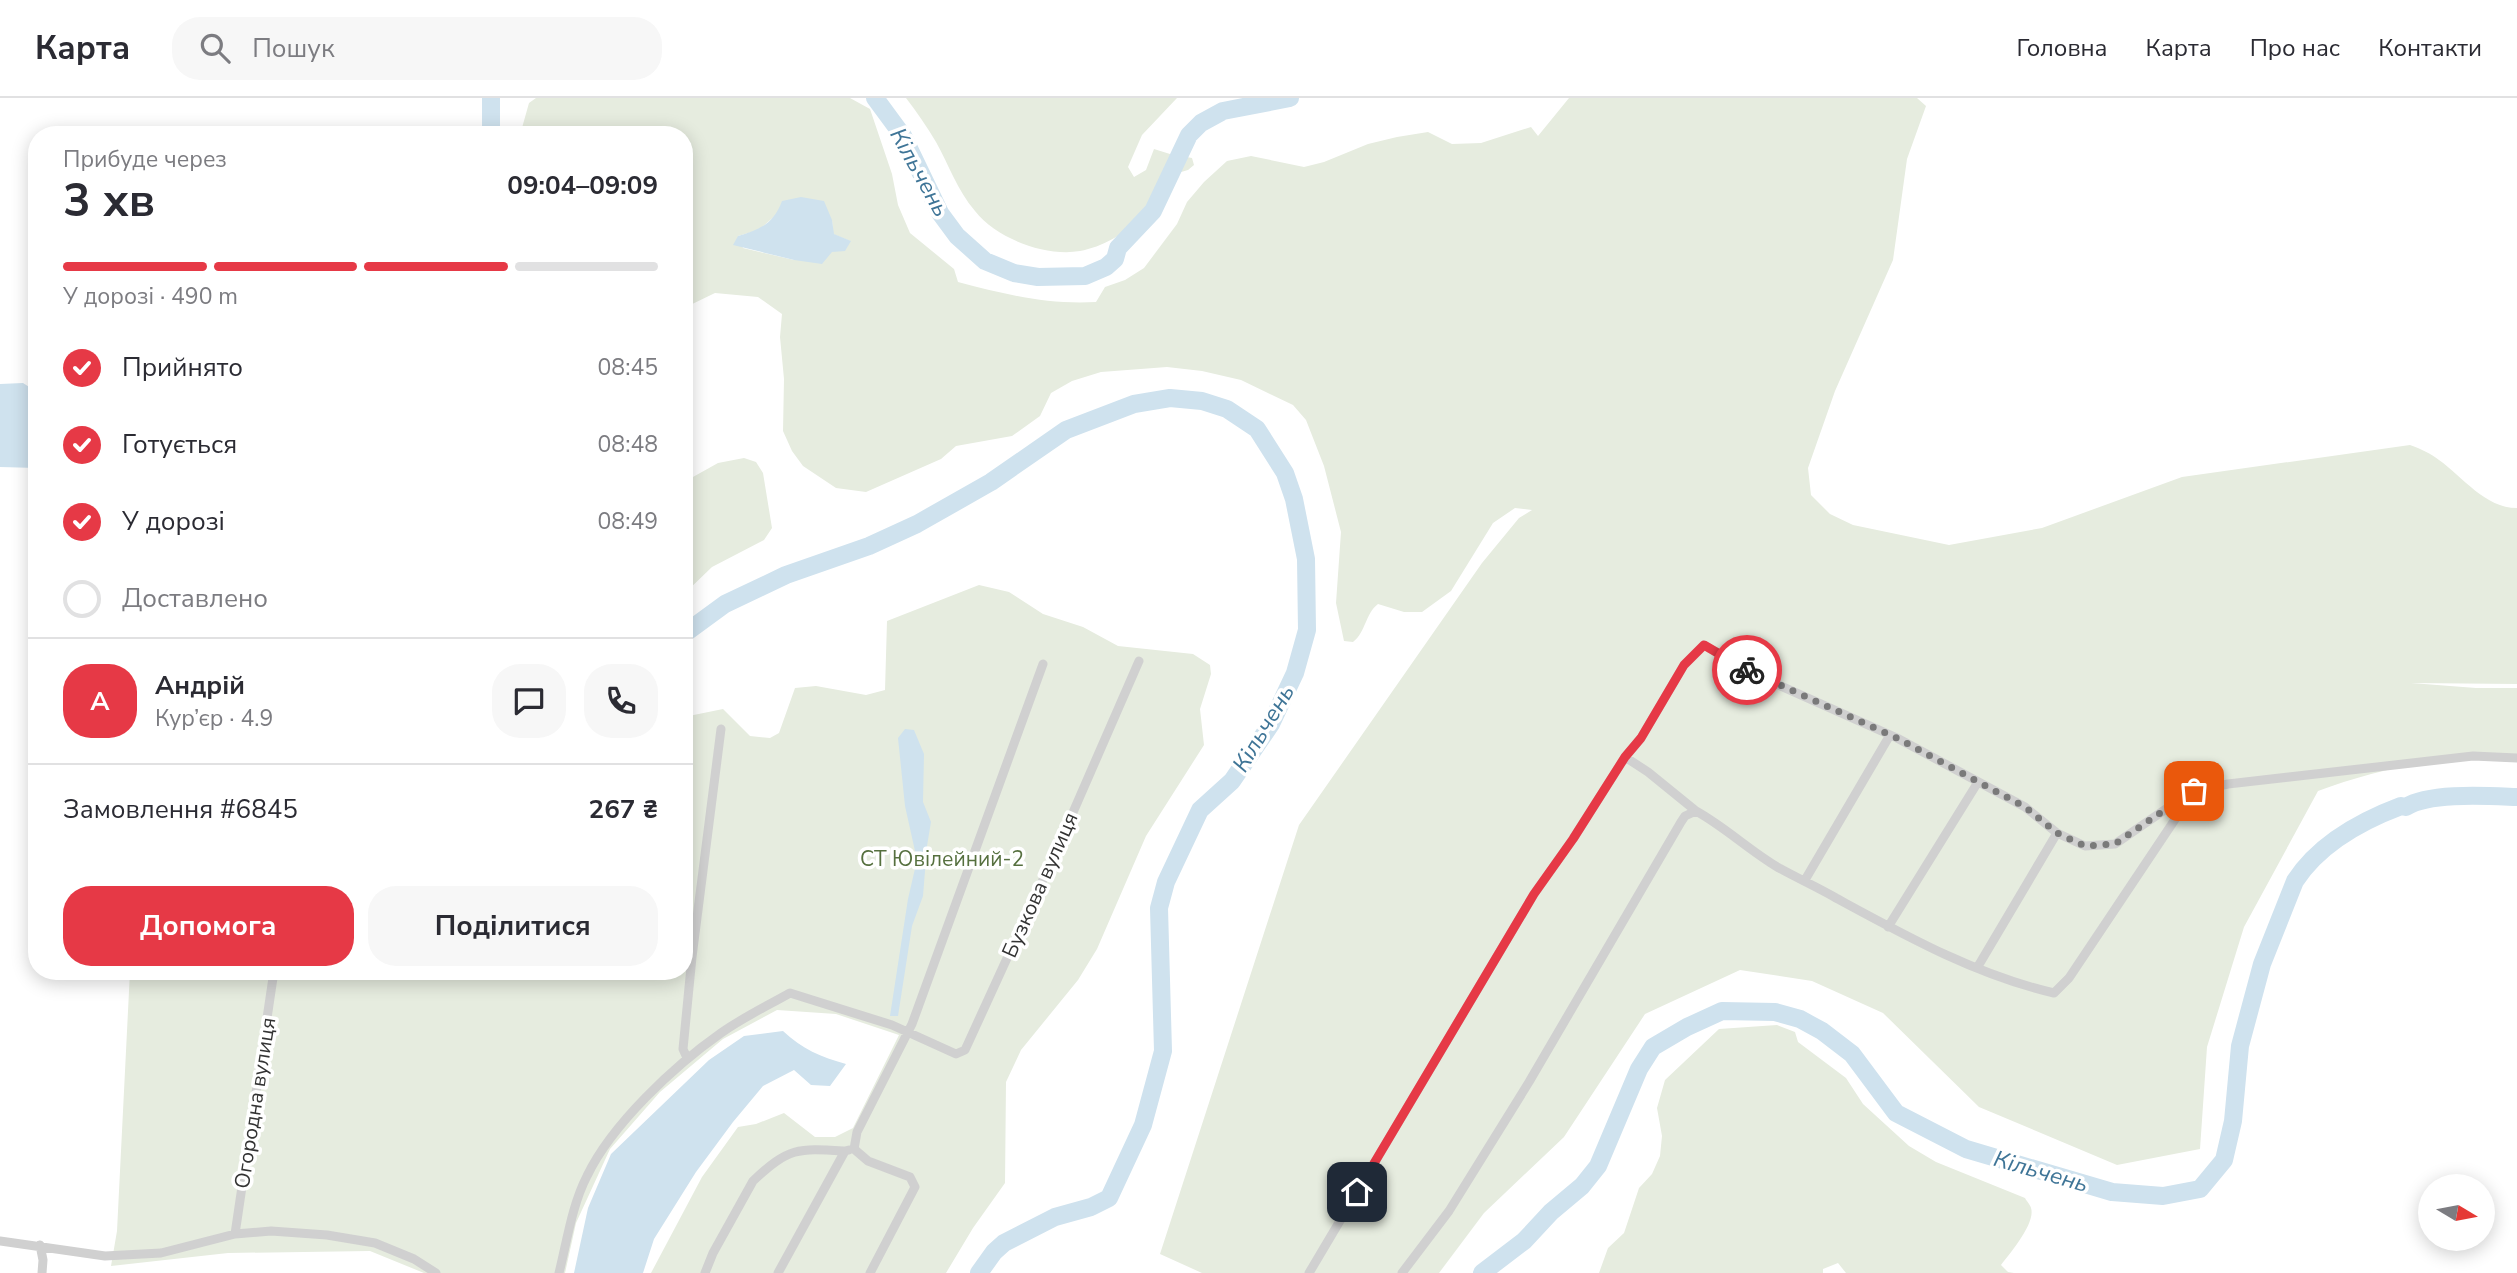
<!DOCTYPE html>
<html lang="uk">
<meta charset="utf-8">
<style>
:root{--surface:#fff;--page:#f7f7f7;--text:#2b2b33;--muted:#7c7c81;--line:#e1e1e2;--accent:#e63946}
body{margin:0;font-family:"Nunito Sans",sans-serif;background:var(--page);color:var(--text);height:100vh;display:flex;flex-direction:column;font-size:26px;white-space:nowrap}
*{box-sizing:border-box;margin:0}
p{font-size:23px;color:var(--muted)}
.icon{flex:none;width:38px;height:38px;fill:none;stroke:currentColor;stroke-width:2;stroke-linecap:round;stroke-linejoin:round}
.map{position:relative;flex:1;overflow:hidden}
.side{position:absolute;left:28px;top:28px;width:665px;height:854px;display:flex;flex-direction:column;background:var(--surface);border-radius:28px;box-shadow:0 4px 18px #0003}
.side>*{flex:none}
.needle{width:46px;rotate:100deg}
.buttons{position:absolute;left:2418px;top:1076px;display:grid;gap:14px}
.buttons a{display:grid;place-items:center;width:77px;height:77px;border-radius:50%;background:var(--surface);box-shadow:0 4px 18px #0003;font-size:35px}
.pin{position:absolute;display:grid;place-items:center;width:60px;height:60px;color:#fff;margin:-30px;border-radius:14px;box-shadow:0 4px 10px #0006}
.courier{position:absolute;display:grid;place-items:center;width:70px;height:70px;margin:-35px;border:5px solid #e63946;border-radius:50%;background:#fff;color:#222;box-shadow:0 2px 9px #0007}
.head em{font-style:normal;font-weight:700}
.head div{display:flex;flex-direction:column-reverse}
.head{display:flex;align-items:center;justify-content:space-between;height:119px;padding:0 35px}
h1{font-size:46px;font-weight:700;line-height:52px}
.bar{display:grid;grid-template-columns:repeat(4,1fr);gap:10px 7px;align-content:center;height:84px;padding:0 35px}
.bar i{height:9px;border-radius:5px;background:var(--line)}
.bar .on{background:var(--accent)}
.bar p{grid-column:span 4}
.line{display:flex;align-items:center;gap:18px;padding:0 35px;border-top:2px solid var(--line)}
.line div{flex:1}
.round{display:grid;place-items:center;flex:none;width:74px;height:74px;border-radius:28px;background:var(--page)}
ol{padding:0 35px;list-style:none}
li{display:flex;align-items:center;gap:21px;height:77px}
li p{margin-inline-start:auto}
li .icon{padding:7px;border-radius:50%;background:var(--accent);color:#fff;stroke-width:4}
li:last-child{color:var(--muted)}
li i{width:38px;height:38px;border:4px solid var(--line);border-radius:50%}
.primary-button{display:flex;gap:14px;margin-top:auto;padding:14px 35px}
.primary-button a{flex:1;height:80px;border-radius:28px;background:var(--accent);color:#fff;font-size:28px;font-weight:700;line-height:80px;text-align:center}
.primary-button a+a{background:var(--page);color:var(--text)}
header{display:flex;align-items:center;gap:42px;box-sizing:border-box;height:98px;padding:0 35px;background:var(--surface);border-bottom:2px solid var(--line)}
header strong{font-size:33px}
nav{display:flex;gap:38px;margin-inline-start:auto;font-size:24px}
.search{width:490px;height:63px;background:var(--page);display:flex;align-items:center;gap:18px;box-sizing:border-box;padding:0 24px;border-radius:28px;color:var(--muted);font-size:26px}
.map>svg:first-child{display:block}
</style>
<header>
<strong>Карта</strong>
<div class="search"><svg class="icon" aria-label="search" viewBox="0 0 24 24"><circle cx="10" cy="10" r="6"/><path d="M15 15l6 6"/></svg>Пошук</div>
<nav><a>Головна</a><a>Карта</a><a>Про нас</a><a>Контакти</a></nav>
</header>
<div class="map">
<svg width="2517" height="1175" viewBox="0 0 2517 1175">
<rect width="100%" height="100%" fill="#fff"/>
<path fill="#e6ecdf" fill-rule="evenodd" d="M536 0H850L870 11 892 76 898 107 910 135 954 171 958 184C1004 196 1048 207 1096 204L1105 189 1125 182 1144 170 1177 126 1187 104 1204 84 1227 63 1251 58 1304 69 1324 64 1368 46 1397 39 1428 34 1452 46 1481 45 1531 29 1538 38 1569 0H1917L1926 8 1907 61 1893 162 1835 293 1808 370 1811 397 1830 416 1853 427 1949 447 2042 430 2182 379 2410 347C2421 351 2430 355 2439 362 2463 379 2485 410 2517 410V586L2411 585 2476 590H2517V663C2454 653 2377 671 2318 693L2244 829 2207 949 2200 1051 2117 1067 1979 1009 1883 915 1812 883 1740 872 1645 916 1564 1039 1484 1115 1439 1175H1202L1160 1156 1299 727 1482 465 1519 420 1532 412 1515 410 1493 425 1451 493 1422 514H1404L1378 506C1365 516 1366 534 1353 544L1344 543 1336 505 1341 434 1324 368 1306 322 1293 307 1241 282 1202 273 1167 269 1101 274 1072 283 1051 295 1040 318 1012 338 956 348 941 361 866 394 836 390 803 368 792 353 783 333 784 281 780 239 782 216 758 199 715 195 684 210V37H520L529 5ZM777 116 832 122 833 136 850 143 832 154 794 162 743 150 738 138 759 132Z
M906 0H1177L1142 37 1128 69 1134 79 1146 72 1154 51 1170 56 1192 60 1194 67 1188 72 1164 79C1158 93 1151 109 1140 120 1125 136 1102 149 1080 153 1046 159 997 141 975 113 957 92 949 67 936 44 927 29 917 14 906 0Z
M744 360 756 364 763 375 772 430 764 442 712 469 684 496V384L718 365Z
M979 487 1009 494 1043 516 1083 529 1118 548 1193 556 1210 567 1211 576 1200 611 1204 647 1146 738 1097 851 1078 882 1021 952 1006 984 1005 1085 973 1130 946 1175H651L702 1079 738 1029 756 1026 784 1015 815 1039H835L853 1030 899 937 836 916 777 912 723 941 660 994 610 1051 576 1125 565 1175H424L370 1153 228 1155 111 1168 117 1133 130 873H684V619L723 611 750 638 770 640 779 635 795 590 816 588 866 597 885 592 887 523Z
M1777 927 1795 934 1798 944 1846 980 1863 1006 1909 1048 1936 1064 2025 1100C2026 1102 2031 1108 2031 1110 2036 1125 2010 1155 2001 1167L2008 1174 2014 1175H1846L1838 1165 1823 1171V1175H1599L1608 1150 1624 1135 1639 1090 1652 1076 1660 1058 1662 1038 1657 1010 1665 982 1719 931Z"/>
<path fill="#cfe2ee" d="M801 99 824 103 832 122 834 136 851 143 845 153 832 154 822 166 794 162 733 147 738 138C760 132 774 125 782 103Z
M23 285 37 294V370L0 369V286Z
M905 631 914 632 924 656 923 704 931 724 927 748 923 798 912 828 898 918H890L908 801 917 762 905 708 898 640Z
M783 933C802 951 821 959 846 966L830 988 811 987 794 972 763 988 733 1024 696 1074 654 1141 643 1175H574L588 1110 611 1056 709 962 744 938Z"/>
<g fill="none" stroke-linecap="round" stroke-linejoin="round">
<path stroke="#cfe2ee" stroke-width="18" d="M875 0 903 38 940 115 957 138 985 163 1014 175 1038 179 1085 178 1106 169 1115 161 1118 150 1153 113 1189 37 1201 25 1223 13 1290 0
M491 37V0
M684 536 725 506 786 477 869 448 917 426 991 384 1066 332 1134 306 1170 300 1202 303 1227 311 1257 331 1285 375 1294 401 1306 461 1307 532 1295 575 1271 626 1232 683 1200 712 1166 784 1159 810 1163 953 1143 1027 1109 1100 1091 1109 1055 1119 1004 1145 994 1154 979 1175
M1482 1175 1524 1143 1551 1114 1582 1088 1598 1068 1639 971 1653 949 1687 929 1722 913 1775 914 1800 921 1822 933 1852 956 1896 1015 1966 1051 2112 1094 2163 1098 2200 1091 2224 1062 2233 1023 2240 948 2262 866 2295 783C2319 746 2361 723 2401 708L2406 709C2429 694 2489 698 2517 699"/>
<path stroke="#d0d0d0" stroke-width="9" d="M1625 659 1648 674 1696 713
M1805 782 1890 637
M1888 829 1978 684
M1977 870 2057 735
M687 960 683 951 692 859 721 631
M854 1051 857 1034 912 926 1043 566
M854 1051 868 1063 910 1079 915 1089 870 1175
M235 1136 274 873
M0 1143 105 1158 161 1155 235 1136 271 1133 327 1137 375 1145 414 1161 436 1175
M40 1147 43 1162 42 1175
M559 1175C567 1143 572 1107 587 1078 612 1026 674 968 721 935 742 920 767 908 790 895L892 927 956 956 965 952 1057 751 1139 563
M705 1175 713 1155 753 1083C789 1049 798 1050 845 1053
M778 1175 845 1053 849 1052
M1309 1175 1534 796 1573 741 1625 659 1641 640 1684 567 1704 547 1745 572 1897 640 2025 709 2057 735 2085 748 2115 746 2179 702H2190
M1402 1175 1449 1113 1529 984 1681 724 1685 718 1696 713C1725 729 1750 753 1779 770 1797 780 1817 789 1836 800 1906 838 1976 877 2054 895L2069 880 2194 693 2228 686 2473 658 2517 660"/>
</g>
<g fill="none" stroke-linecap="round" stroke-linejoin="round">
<path stroke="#7a7a7a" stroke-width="7" stroke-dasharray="0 12.6" d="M1747 572 1897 640 2025 709 2057 735 2085 748 2115 746 2179 702H2190L2194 693"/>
<path stroke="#e63946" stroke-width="9" d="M1357 1094 1534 796 1573 741 1625 659 1641 640 1684 567 1704 547 1747 572"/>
</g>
<g text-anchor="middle" stroke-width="7" stroke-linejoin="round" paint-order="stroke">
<g font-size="21" fill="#56703f" stroke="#fff">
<text x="942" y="768">СT Ювілейний-2</text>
</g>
<g font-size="21" fill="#333" stroke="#fff">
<text transform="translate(1040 787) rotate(-66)" y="7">Бузкова вулиця</text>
<text transform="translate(255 1005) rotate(-81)" y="7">Огородна вулиця</text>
</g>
<g font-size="23" font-style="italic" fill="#3f7597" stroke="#fff">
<text transform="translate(920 74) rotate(61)" y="8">Кільчень</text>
<text transform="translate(1263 630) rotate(-59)" y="8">Кільчень</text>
<text transform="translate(2041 1073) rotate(16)" y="8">Кільчень</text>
</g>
</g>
</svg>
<div class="buttons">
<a><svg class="needle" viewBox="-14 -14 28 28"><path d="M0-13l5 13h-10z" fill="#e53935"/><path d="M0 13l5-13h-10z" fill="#7c7c81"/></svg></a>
</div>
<div class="pin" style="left:2194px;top:693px;background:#ea580c"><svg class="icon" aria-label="bag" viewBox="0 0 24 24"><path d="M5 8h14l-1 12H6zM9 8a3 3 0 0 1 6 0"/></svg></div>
<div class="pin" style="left:1357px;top:1094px;background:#1f2937"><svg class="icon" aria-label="home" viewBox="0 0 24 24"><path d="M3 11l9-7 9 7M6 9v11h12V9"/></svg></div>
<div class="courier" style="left:1747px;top:572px"><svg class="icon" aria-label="bike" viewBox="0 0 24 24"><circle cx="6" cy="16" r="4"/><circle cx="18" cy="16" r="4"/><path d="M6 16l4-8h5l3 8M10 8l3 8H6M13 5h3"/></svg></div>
<section class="side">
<div class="head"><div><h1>3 хв</h1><p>Прибуде через</p></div><em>09:04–09:09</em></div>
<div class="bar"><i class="on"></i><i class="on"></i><i class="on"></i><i></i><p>У дорозі · 490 m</p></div>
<ol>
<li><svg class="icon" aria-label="check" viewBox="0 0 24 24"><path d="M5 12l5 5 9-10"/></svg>Прийнято<p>08:45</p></li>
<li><svg class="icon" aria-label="check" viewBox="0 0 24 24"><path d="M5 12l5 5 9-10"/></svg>Готується<p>08:48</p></li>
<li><svg class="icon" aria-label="check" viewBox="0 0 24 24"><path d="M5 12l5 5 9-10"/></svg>У дорозі<p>08:49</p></li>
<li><i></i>Доставлено</li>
</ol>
<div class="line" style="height:126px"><b class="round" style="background:var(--accent);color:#fff">А</b><div><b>Андрій</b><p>Кур’єр · 4.9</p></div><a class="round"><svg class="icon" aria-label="chat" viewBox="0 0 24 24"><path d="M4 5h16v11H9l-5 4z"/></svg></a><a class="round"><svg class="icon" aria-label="phone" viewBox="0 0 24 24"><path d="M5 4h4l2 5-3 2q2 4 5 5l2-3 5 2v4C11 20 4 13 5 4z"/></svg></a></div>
<div class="line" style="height:91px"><div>Замовлення #6845</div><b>267 ₴</b></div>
<div class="primary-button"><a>Допомога</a><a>Поділитися</a></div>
</section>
</div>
